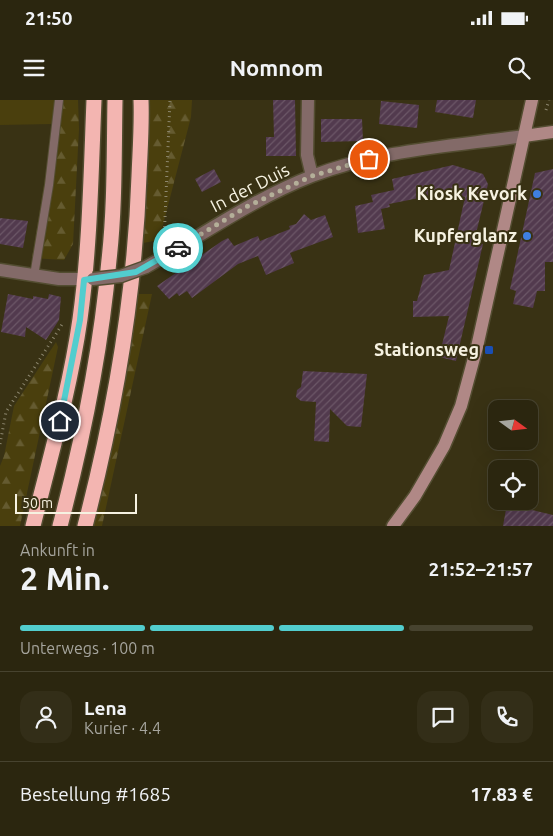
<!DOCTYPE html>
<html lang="de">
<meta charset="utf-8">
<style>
:root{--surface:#2b260f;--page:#332e18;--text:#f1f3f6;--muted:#a6a59e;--line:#47432f;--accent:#52cdce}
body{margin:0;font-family:Ubuntu,sans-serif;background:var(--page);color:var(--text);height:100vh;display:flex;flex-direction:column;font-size:19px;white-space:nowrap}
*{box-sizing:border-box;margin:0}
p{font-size:16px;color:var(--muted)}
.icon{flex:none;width:28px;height:28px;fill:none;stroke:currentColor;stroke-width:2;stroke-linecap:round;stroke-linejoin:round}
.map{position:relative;height:426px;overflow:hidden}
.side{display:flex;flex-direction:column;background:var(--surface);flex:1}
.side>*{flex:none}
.needle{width:32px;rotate:105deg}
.controls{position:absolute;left:488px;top:300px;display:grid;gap:10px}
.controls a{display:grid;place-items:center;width:50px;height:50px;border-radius:10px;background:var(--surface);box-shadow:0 5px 20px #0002,0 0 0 1px var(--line);font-size:25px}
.scale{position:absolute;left:15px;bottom:12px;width:122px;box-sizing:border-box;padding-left:5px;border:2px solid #f6f2e1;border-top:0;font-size:14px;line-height:18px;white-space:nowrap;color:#f6f2e1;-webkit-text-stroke:4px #393214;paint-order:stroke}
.pin{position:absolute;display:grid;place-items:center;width:42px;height:42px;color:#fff;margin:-21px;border:2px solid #fff;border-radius:50%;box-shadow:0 1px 5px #0007}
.courier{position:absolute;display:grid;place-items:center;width:50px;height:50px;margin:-25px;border:4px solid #52cdce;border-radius:50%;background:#fff;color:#222;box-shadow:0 1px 6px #0007}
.overview em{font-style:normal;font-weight:700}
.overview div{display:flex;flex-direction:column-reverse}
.overview{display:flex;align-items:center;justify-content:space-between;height:85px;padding:0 20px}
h1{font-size:32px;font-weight:700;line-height:38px}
.bar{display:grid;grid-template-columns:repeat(4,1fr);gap:8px 5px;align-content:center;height:60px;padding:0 20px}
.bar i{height:6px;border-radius:4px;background:var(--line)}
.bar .active{background:var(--accent)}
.bar p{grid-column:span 4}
.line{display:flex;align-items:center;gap:12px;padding:0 20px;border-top:1px solid var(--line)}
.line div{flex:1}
.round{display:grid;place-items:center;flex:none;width:52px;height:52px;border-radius:15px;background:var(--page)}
.status{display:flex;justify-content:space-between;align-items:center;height:35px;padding:0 25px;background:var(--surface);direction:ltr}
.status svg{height:14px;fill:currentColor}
header{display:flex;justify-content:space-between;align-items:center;height:65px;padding:0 20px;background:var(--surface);font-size:22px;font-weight:700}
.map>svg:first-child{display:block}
</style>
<div class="status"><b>21:50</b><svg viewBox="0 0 49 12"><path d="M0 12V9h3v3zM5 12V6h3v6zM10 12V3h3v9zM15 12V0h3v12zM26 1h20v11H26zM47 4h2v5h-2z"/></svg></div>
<header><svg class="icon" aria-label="menu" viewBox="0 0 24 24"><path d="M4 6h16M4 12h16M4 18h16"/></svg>Nomnom<svg class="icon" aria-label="search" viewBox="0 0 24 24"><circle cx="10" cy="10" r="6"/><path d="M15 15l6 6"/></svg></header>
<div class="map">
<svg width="553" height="426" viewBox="0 0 553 426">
<defs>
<pattern id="forest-firs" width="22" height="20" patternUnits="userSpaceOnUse" patternTransform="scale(1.25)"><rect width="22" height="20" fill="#4a3f0d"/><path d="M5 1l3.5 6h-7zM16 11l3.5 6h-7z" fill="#655b30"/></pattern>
<pattern id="building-hatch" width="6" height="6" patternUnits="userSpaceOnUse" patternTransform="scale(1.25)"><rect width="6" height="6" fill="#523a4e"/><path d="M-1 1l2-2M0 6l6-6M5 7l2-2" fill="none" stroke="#6c5767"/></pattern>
</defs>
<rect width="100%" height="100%" fill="#393214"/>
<path fill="#4a3f0d" d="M0 0H54V24L0 25Z"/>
<path fill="url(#forest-firs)" d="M54 0H78L79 29 73 144 64 160 32 158 54 24Z
M148 0H192L191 17 159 140 143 143 148 81Z
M138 194H152L102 426H89Z
M56 242 58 247 20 426H0V366L4 356 14 306Z"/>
<path fill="url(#building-hatch)" d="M273 0H295L296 56H266V37H274Z
M437 0H476L473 18 435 12Z
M381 1 419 5 417 28 379 24Z
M321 19H362L363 41 321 42Z
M453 65 483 74 488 84 474 142 483 144 456 261 439 257 449 216 413 217V201H417L424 175 449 170 465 97 444 93 389 104 390 107 381 109 385 129 358 133 355 106 373 102 371 95 394 90 392 79Z
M214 69 221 82 202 92 195 79Z
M553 69V162H545V191H537L533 208 513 204 516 191 510 189 535 73Z
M304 114 311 120 325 115 333 137 290 153 294 163 266 175 258 156 238 164 192 198 187 191 179 196 177 193 169 199 157 186 222 141 228 138 234 146 258 136 260 141 290 129 289 126 296 124Z
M0 118 28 121 23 148 0 144Z
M8 194 33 199V196L48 199 49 194 61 197 59 220 46 240 26 227 25 237 1 232Z
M303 271 367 274 361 327 347 326 330 309 329 342 314 341 316 302 301 301 296 297 297 290 301 287Z
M507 404 553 415V426H503Z"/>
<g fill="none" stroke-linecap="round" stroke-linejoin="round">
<g stroke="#534d31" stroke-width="10">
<path id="lane" d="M34 176 49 85 59 0"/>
</g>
<g stroke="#534d31" stroke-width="15">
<path id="street" d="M308 0 307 55 312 76
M146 167C201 136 253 99 312 76 379 50 454 46 524 36
M0 170 59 179H93"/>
</g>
<g stroke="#534d31" stroke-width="15">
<path id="secondary" d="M524 36 553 32
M393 426 415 396 444 346 461 306 477 247 532 0"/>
</g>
<g stroke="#534d31" stroke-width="18">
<path id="highway" d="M33 426C50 358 70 289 80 219 90 147 91 73 94 0
M60 426C83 339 101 250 109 160 115 107 114 53 115 0
M85 426C115 311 135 195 139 76 140 51 142 25 141 0"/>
</g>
<path stroke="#8e8870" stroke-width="3" stroke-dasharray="1 4" stroke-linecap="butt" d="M546 10 549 0
M164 142 170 0
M0 344 6 312 63 223"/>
<use href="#lane" stroke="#836a68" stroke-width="8"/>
<use href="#street" stroke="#836a68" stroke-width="12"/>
<use href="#secondary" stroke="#b08886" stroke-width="12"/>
<use href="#highway" stroke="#f3b5b1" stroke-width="15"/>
<g stroke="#534d31" stroke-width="15" stroke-linecap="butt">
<path id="street-bridge" d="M93 179 121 176 146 167"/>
</g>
<use href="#street-bridge" stroke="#836a68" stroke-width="12"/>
</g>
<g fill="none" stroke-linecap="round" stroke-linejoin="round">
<path stroke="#b4af99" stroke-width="5" stroke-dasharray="0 9" d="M178 148 248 106 312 76 369 59"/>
<path stroke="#52cdce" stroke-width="6" d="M60 321 80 220 84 180 136 172 178 148"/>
</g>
<g fill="#3f7fe0" stroke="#393214" stroke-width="2">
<circle cx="537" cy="94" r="5"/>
<circle cx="527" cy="136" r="5"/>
</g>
<rect fill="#1a4fb4" stroke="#393214" stroke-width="2" x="484" y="245" width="10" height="10" rx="2.5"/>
<g text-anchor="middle" stroke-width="4" stroke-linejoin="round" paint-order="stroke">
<g font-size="18" fill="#f6f2e1" stroke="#393214">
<text transform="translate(250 88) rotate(-27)" y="6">In der Duis</text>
</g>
<g font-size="18" font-weight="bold" fill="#f6f2e1" stroke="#393214" text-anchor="end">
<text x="527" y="100">Kiosk Kevork</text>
<text x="517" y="142">Kupferglanz</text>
<text x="479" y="256">Stationsweg</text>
</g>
</g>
</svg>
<div class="controls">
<a><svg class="needle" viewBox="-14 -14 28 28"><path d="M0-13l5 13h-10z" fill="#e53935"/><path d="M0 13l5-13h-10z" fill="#a6a59e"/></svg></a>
<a><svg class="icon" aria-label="locate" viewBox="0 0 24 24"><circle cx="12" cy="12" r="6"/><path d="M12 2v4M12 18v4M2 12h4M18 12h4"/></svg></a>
</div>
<div class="scale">50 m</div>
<div class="pin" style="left:369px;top:59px;background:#ea580c"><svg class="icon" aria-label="bag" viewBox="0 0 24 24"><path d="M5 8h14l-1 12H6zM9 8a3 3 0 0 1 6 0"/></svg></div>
<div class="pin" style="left:60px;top:321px;background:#1f2937"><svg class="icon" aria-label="home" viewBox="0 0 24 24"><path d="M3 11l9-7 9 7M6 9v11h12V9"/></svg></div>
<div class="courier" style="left:178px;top:148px"><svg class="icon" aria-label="car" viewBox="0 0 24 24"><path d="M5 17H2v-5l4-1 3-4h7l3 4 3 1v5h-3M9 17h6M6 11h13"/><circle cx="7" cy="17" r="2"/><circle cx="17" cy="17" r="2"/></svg></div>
</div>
<section class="side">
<div class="overview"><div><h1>2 Min.</h1><p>Ankunft in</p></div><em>21:52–21:57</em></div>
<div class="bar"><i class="active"></i><i class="active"></i><i class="active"></i><i></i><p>Unterwegs · 100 m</p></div>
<div class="line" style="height:90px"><a class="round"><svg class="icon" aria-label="person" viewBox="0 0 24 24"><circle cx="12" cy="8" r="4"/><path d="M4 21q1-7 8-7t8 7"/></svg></a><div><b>Lena</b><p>Kurier · 4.4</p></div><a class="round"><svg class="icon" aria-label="chat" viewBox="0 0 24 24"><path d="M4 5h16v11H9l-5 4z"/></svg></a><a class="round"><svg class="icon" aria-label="phone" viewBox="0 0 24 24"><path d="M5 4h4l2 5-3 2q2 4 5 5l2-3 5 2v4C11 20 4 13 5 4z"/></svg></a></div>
<div class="line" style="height:65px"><div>Bestellung #1685</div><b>17.83 €</b></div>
</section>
